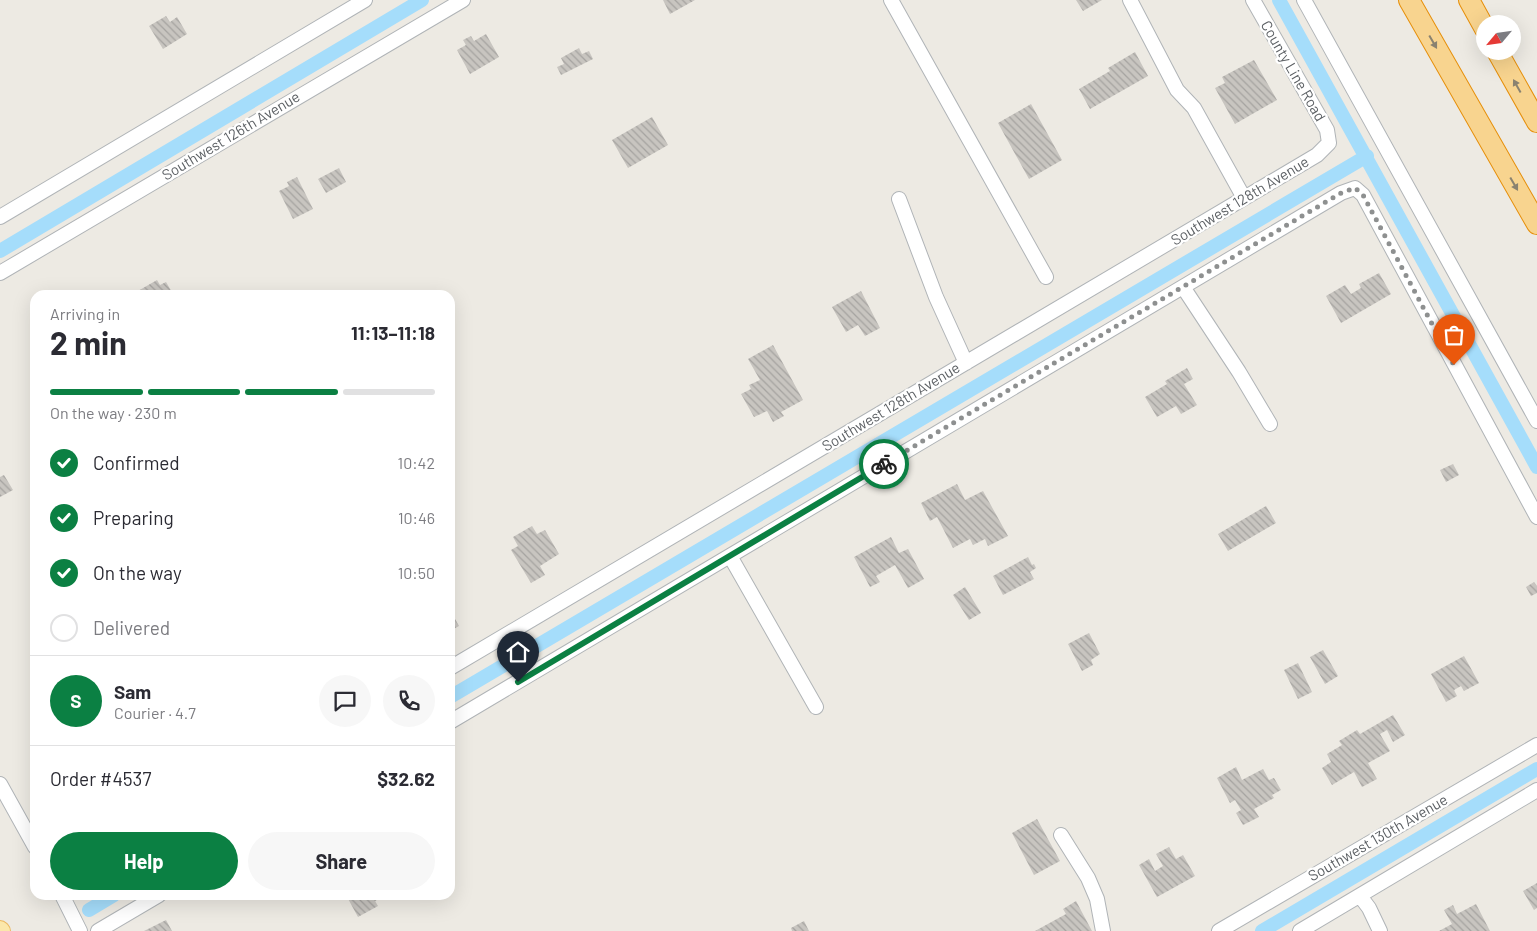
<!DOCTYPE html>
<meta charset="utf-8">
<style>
:root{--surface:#fff;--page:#f7f7f7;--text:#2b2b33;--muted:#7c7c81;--line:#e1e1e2;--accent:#0b8043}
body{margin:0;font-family:Barlow,sans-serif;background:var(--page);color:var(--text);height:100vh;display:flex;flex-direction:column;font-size:19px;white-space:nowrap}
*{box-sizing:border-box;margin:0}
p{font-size:16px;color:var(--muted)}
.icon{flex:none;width:28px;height:28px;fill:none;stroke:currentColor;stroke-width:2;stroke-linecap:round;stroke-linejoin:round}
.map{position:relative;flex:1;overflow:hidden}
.drawer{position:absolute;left:30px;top:290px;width:425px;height:610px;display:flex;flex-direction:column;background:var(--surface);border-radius:15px;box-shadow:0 5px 20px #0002}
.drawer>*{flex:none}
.needle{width:32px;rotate:241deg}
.controls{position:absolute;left:1476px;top:15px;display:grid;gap:10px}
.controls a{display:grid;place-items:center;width:45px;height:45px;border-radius:50%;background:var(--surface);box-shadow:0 5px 20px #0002;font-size:25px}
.pin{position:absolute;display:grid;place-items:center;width:42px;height:42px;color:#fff;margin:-51px -21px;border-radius:50% 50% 50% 0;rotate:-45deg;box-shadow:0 0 5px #0007}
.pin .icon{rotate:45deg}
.courier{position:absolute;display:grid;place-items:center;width:50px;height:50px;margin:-25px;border:4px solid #0b8043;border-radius:50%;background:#fff;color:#222;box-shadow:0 1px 6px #0007}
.overview em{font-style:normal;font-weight:700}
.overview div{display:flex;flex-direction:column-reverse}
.overview{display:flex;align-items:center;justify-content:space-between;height:85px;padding:0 20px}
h1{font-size:32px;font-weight:700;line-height:38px}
.bar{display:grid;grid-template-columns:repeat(4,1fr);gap:8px 5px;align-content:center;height:60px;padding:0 20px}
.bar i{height:6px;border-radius:4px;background:var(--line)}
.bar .active{background:var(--accent)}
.bar p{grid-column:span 4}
.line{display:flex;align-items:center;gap:12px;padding:0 20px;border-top:1px solid var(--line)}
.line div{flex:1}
.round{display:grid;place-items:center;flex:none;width:52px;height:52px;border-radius:26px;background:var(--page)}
ol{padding:0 20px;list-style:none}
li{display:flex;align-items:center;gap:15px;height:55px}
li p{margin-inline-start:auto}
li .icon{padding:5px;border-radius:50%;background:var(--accent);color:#fff;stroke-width:4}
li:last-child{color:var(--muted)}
li i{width:28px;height:28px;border:2px solid var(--line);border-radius:50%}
.button{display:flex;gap:10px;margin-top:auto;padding:10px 20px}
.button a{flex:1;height:58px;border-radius:30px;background:var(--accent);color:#fff;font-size:20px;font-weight:700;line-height:58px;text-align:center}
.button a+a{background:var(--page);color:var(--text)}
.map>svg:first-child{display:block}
</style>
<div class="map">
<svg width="1537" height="931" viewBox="0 0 1537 931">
<defs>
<pattern id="building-back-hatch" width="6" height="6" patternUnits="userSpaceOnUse" patternTransform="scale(1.25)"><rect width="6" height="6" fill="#c8c5c0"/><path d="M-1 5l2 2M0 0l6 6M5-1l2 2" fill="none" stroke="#a5a3a0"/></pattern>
</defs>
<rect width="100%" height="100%" fill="#edeae3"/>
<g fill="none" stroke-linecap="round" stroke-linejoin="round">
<path stroke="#a5ddfb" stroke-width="14" d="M1279 0 1537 467
M0 251 422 0
M450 697 1367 156
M89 910 114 895
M1262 931 1537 769"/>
</g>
<path fill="url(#building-back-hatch)" d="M663 0H695L670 14Z
M1076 0H1102L1083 11Z
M166 16 170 22 177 17 187 34 163 49 149 26Z
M486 34 499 57 470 74 457 50 466 45 463 40 471 36 474 41Z
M579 48 582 54 589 51 593 59 561 75 557 67 564 64 561 58Z
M1135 52 1148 76 1090 109 1079 89 1110 71 1108 68Z
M1254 60 1277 100 1235 124 1215 88 1225 83 1222 77Z
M1031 104 1062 160 1029 179 998 123Z
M652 117 668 145 628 168 612 140Z
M339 168 346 182 326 193 318 179Z
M297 177 313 209 293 219 279 191 289 186 287 182Z
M1379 273 1391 294 1341 323 1326 296 1345 285 1351 294 1361 288 1359 284Z
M157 280 160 285 166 282 173 294 170 295H131Z
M861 291 880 328 865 336 858 325 846 332 832 307Z
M773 345 803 400 781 412 784 416 773 422 767 411 754 417 741 394 751 389 749 385 760 380 748 359Z
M1187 368 1193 379 1184 384 1197 405 1181 414 1176 406 1157 417 1145 397 1167 384 1165 381Z
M1453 464 1459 475 1446 482 1440 470Z
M4 475 13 490 0 497V477Z
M957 484 965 500 983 491 1008 536 988 546 985 539 973 545 970 539 953 548 937 517 930 521 921 503Z
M1266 506 1276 523 1228 551 1218 534Z
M532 526 537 534 545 530 559 554 540 566 545 575 531 583 511 550 518 546 513 537Z
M891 537 899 553 908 549 924 579 908 588 895 565 876 576 880 582 870 587 854 557Z
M1028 557 1032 565 1034 564 1036 568 1030 572 1034 579 1003 595 993 576Z
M1534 582 1537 586V593L1531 596 1526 587Z
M965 587 981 613 969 620 953 595Z
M450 610 459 626 450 631Z
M1089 633 1100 654 1091 660 1093 665 1082 671 1068 644Z
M1323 650 1338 676 1325 684 1310 657Z
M1464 656 1479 683 1464 691 1461 686 1454 690 1457 696 1446 702 1431 674Z
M1298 663 1312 692 1298 699 1284 670Z
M1393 715 1405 735 1393 742 1387 730 1380 734 1390 751 1368 763 1377 779 1362 787 1354 772 1332 785 1322 768 1331 762 1327 754 1342 745 1339 741 1357 730 1360 734Z
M1236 767 1242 780 1263 769 1269 780 1274 778 1281 790 1272 795 1274 798 1254 809 1259 817 1243 825 1236 813 1241 810 1235 800 1230 803 1217 778Z
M1037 819 1060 861 1034 875 1012 833Z
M1169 847 1176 859 1183 855 1195 876 1157 897 1139 865 1149 859 1155 871 1163 866 1156 854Z
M1537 883V908L1534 910 1523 891Z
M346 895H386L375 901 378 906 358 917Z
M1076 901 1092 931H1035L1066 914 1063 909Z
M1476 904 1490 931H1439L1452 924 1444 910 1453 905 1457 914Z
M166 920 172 931H144Z
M804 921 809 931H792L791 928Z"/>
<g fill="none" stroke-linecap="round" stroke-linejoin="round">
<g stroke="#b0b4b7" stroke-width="16">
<path id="minor" d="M891 0 1046 277
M1130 0 1177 90 1194 108 1244 198
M1304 0 1537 421
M899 199 936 297 966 363
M0 217 365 0
M0 273 463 0
M1183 287 1239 372 1270 424
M730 556 816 707
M450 668 1317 155 1329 143 1327 130 1253 0
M450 722 1341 193 1355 188 1363 195 1537 517
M0 784 35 847
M1061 835 1088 878 1097 899 1103 931
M62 895 80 931
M1360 896 1369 908 1380 931
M98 931 159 895
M1219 931 1537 745
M1300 931 1537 790"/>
</g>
<g stroke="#ebb75e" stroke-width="20">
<path id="major" d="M0 930 1 931"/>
</g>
<g stroke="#e68f0a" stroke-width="22">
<path id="highway" d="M1409 0 1537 224
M1469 0 1485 29
M1497 51 1537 122"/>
</g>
<use href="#minor" stroke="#fff" stroke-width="14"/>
<use href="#major" stroke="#fbe7aa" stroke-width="18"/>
<use href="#highway" stroke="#f8d48f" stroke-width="20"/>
</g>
<defs><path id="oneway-solid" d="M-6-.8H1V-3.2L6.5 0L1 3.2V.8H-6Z" transform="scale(1.25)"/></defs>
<g fill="#8a8270">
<use href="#oneway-solid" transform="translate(1433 42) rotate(60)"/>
<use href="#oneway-solid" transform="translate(1517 86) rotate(-119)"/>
<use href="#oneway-solid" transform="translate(1514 184) rotate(60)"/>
</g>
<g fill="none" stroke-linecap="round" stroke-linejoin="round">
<path stroke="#8e9090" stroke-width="5" stroke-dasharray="0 9" d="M884 464 1341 193 1355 188 1363 195 1454 365"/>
<path stroke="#0b8043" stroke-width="6" d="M518 682 884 464"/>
</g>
<g text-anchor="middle" stroke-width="4.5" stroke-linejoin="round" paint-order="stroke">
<g font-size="15" fill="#5b5f63" stroke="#fff">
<text transform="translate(1293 71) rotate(60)" y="5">County Line Road</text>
<text transform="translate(231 136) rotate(-31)" y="5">Southwest 126th Avenue</text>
<text transform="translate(1240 201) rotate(-31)" y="5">Southwest 128th Avenue</text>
<text transform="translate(891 407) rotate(-31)" y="5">Southwest 128th Avenue</text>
<text transform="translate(1378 838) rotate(-30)" y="5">Southwest 130th Avenue</text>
</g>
</g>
</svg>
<div class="controls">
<a><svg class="needle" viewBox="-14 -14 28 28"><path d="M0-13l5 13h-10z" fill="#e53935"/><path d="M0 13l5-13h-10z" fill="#7c7c81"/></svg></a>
</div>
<div class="pin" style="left:1454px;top:365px;background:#ea580c"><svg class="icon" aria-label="bag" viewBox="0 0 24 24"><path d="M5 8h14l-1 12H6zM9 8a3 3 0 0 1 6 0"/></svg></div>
<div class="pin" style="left:518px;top:682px;background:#1f2937"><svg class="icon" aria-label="home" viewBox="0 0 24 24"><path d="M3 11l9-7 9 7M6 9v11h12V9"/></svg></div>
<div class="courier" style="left:884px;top:464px"><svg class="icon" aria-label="bike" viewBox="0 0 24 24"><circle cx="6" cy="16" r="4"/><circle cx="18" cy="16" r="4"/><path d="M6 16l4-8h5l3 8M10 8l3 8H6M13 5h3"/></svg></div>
<section class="drawer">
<div class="overview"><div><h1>2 min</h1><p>Arriving in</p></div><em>11:13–11:18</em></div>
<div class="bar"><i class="active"></i><i class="active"></i><i class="active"></i><i></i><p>On the way · 230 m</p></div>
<ol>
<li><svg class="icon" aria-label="check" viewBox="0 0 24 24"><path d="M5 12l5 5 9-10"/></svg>Confirmed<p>10:42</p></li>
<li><svg class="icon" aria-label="check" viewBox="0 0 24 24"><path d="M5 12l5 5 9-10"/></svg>Preparing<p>10:46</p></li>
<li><svg class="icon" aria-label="check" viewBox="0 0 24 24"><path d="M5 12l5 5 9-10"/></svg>On the way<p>10:50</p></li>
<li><i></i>Delivered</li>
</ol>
<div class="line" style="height:90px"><b class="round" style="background:var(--accent);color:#fff">S</b><div><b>Sam</b><p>Courier · 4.7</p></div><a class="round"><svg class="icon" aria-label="chat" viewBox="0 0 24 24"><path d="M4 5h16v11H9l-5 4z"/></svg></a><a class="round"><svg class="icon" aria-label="phone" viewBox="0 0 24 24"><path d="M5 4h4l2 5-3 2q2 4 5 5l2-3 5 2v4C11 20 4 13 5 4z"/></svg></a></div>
<div class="line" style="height:65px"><div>Order #4537</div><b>$32.62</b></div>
<div class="button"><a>Help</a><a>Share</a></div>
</section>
</div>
